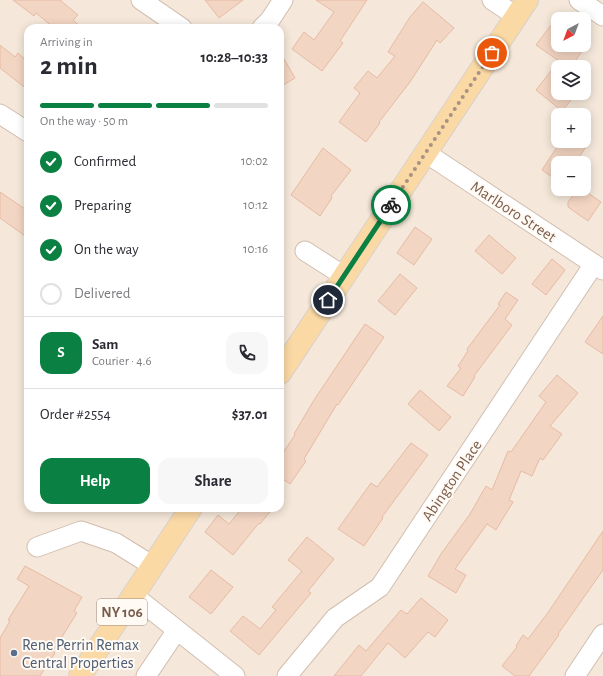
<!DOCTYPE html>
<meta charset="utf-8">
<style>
:root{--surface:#fff;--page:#f7f7f7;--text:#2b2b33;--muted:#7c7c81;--line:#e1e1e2;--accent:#0b8043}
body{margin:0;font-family:"Alegreya Sans",sans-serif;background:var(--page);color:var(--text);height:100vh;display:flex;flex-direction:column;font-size:15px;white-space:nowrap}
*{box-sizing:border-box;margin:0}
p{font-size:13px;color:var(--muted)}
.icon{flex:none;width:22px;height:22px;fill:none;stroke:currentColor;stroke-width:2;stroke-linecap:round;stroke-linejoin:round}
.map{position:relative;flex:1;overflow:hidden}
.details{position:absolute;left:24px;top:24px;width:260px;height:488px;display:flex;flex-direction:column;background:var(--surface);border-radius:12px;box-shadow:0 2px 10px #0003}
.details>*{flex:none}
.needle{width:26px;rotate:221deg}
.fabs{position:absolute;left:551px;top:12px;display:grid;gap:8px}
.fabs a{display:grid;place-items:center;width:40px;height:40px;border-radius:8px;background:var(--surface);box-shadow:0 2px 10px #0003;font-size:20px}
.pin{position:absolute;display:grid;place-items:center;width:34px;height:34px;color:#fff;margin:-17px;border:2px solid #fff;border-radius:50%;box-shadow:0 1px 4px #0007}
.courier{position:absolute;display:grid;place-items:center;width:40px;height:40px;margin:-20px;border:3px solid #0b8043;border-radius:50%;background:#fff;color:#222;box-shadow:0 1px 5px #0007}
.head em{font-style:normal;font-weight:700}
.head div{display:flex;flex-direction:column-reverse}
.head{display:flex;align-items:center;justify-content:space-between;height:68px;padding:0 16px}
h1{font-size:26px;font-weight:700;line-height:30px}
.bar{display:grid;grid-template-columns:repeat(4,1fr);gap:6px 4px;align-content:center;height:48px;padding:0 16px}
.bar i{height:5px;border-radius:3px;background:var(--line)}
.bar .current{background:var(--accent)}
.bar p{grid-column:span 4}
.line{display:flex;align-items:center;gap:10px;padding:0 16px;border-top:1px solid var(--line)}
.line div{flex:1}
.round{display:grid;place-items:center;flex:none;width:42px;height:42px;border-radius:12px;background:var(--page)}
ol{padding:0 16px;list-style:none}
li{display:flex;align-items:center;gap:12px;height:44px}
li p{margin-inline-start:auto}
li .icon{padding:4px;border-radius:50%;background:var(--accent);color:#fff;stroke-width:4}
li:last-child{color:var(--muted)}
li i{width:22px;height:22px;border:2px solid var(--line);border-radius:50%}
.button{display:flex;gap:8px;margin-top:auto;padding:8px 16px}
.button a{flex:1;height:46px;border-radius:12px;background:var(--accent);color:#fff;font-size:16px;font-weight:700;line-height:46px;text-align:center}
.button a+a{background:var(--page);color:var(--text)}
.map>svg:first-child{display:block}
</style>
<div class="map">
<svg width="603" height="676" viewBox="0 0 603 676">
<rect width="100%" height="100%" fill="#fdf6ec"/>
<path fill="#f5e8da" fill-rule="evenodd" d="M0 0H603V676H0ZM558 19H584V45H558ZM28 28H280V508H28ZM558 67H584V93H558ZM558 115H584V141H558ZM558 163H584V189H558Z"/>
<path fill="#f3d5c3" stroke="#e6bba3" d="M13 0H60L78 15 73 20 82 28H54L36 13 34 16Z
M205 0H243L219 18Z
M316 0H367L340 41 343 43 322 71 292 49 304 32 314 40 334 12Z
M423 2 454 28 440 43 437 40 410 82 379 122 380 123 366 142 339 122 360 93 354 88 368 71 377 78 395 56 388 52 410 17Z
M558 16V45H586L571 67H558V93H577L562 111 536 90 559 61 536 45Z
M0 45 15 57 18 53 28 62V90L0 68Z
M280 52 295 78 280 87Z
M561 141H590L575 163H558V181L542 170Z
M323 148 351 170 331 196 332 198 320 216 291 195Z
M578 189H582L601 202 588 221 568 207V202Z
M0 192 28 211V238L0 218Z
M415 227 432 239 414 265 397 253Z
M489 235 516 258 502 274 475 251Z
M552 259 565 270 546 295 532 284Z
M400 274 417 288 395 315 378 301Z
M506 292 518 300 505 319 512 325 474 376 475 377 463 396 447 386 461 368 458 366 468 351 467 349 500 305 498 304Z
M603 316V354L585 342Z
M365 324 384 337 338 405 337 404 304 459 306 461 290 484 280 477V457L295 435 294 434 314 400Z
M557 375 578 393 550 426 562 434 543 460 540 458 532 476 521 471 509 500 513 502 496 530 487 524 455 569 466 575 456 593 428 576 441 554 470 514 486 486 492 490 508 451 511 452 546 402 539 396Z
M420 390 451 417 439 431 408 404Z
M411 443 428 455 382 517 383 518 364 546 338 529 371 483 377 487Z
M242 508H273L260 524 259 523 233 555 205 532 218 515 229 524Z
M603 531V570L558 634 559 635 529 676H515L502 666 517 647 516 646 523 635 528 639 547 614Z
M307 537 334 559 308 591 311 593 259 655 230 631 243 616 260 629 276 610 272 607 302 571 288 560Z
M25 566 82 597 74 611 77 613 53 651 55 653 40 676H0V638L10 621 8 620 29 586 17 579Z
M211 570 233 587 211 614 189 597Z
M421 598 448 620 435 637 428 632 405 658 388 643 361 676H334L359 645 366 651 401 610 407 614Z"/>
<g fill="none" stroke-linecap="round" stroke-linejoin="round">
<g stroke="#d1beb0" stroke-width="21">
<path id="minor" d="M141 0 182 28
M492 0 516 16
M579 0 603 16
M262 28 270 20 283 0
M0 114 28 132
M426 153 603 270
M305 251 344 276
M37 547 81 531 116 543 153 566
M133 595 235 676
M146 676 177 630
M287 676 335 618 380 587 594 264
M575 676 603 634"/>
</g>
<g stroke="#dad1cd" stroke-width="24">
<path id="major" d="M280 373 527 0
M80 676 191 508"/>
</g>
<use href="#minor" stroke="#fff" stroke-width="19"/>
<use href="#major" stroke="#fbd9a5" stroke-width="22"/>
</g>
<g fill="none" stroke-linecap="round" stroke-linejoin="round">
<path stroke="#a89285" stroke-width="4" stroke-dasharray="0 7.2" d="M391 205 492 53"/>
<path stroke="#0b8043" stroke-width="5" d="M328 300 391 205"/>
</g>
<circle fill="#5c6f8a" stroke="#fffaf3" stroke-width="1.5" cx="14" cy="653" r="4"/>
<g text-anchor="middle" stroke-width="4" stroke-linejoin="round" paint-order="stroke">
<rect fill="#fffaf3" stroke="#a28b7f" stroke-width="1" x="97" y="599" width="50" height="26" rx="3"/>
<g font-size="15" font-weight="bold" fill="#7a5c4d">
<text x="122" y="617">NY 106</text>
</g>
<g font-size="16" fill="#7a5c4d" stroke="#fffaf3">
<text transform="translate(514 211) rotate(33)" y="6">Marlboro Street</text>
<text transform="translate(451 480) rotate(-56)" y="6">Abington Place</text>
</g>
<g font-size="16" fill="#4e5e75" stroke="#fffaf3" text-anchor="start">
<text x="22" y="650">Rene Perrin Remax<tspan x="22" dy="18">Central Properties</tspan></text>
</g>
</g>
</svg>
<div class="fabs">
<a><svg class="needle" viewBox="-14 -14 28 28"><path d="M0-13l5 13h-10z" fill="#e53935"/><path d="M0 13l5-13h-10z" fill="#7c7c81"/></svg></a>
<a><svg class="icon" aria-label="layers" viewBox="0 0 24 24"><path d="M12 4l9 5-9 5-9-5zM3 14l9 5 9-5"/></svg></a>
<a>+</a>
<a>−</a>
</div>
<div class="pin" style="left:492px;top:53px;background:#ea580c"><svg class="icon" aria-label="bag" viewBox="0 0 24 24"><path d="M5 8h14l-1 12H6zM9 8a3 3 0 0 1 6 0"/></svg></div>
<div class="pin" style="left:328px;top:300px;background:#1f2937"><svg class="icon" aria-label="home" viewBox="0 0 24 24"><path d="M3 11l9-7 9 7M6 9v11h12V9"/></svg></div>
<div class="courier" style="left:391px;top:205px"><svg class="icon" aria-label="bike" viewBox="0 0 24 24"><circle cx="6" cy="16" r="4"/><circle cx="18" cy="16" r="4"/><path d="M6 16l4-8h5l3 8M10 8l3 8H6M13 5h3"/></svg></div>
<section class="details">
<div class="head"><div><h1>2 min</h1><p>Arriving in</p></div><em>10:28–10:33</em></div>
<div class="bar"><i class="current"></i><i class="current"></i><i class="current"></i><i></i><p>On the way · 50 m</p></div>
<ol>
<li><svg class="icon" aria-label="check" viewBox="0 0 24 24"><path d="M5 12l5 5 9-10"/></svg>Confirmed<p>10:02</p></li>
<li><svg class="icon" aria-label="check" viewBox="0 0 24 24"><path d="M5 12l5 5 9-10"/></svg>Preparing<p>10:12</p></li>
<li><svg class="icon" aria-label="check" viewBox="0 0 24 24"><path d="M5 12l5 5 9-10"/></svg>On the way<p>10:16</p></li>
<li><i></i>Delivered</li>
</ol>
<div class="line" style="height:72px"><b class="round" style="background:var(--accent);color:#fff">S</b><div><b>Sam</b><p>Courier · 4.6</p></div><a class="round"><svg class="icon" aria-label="phone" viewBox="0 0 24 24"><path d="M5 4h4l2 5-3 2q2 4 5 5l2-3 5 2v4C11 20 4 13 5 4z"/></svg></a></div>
<div class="line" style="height:52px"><div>Order #2554</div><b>$37.01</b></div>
<div class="button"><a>Help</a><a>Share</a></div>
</section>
</div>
